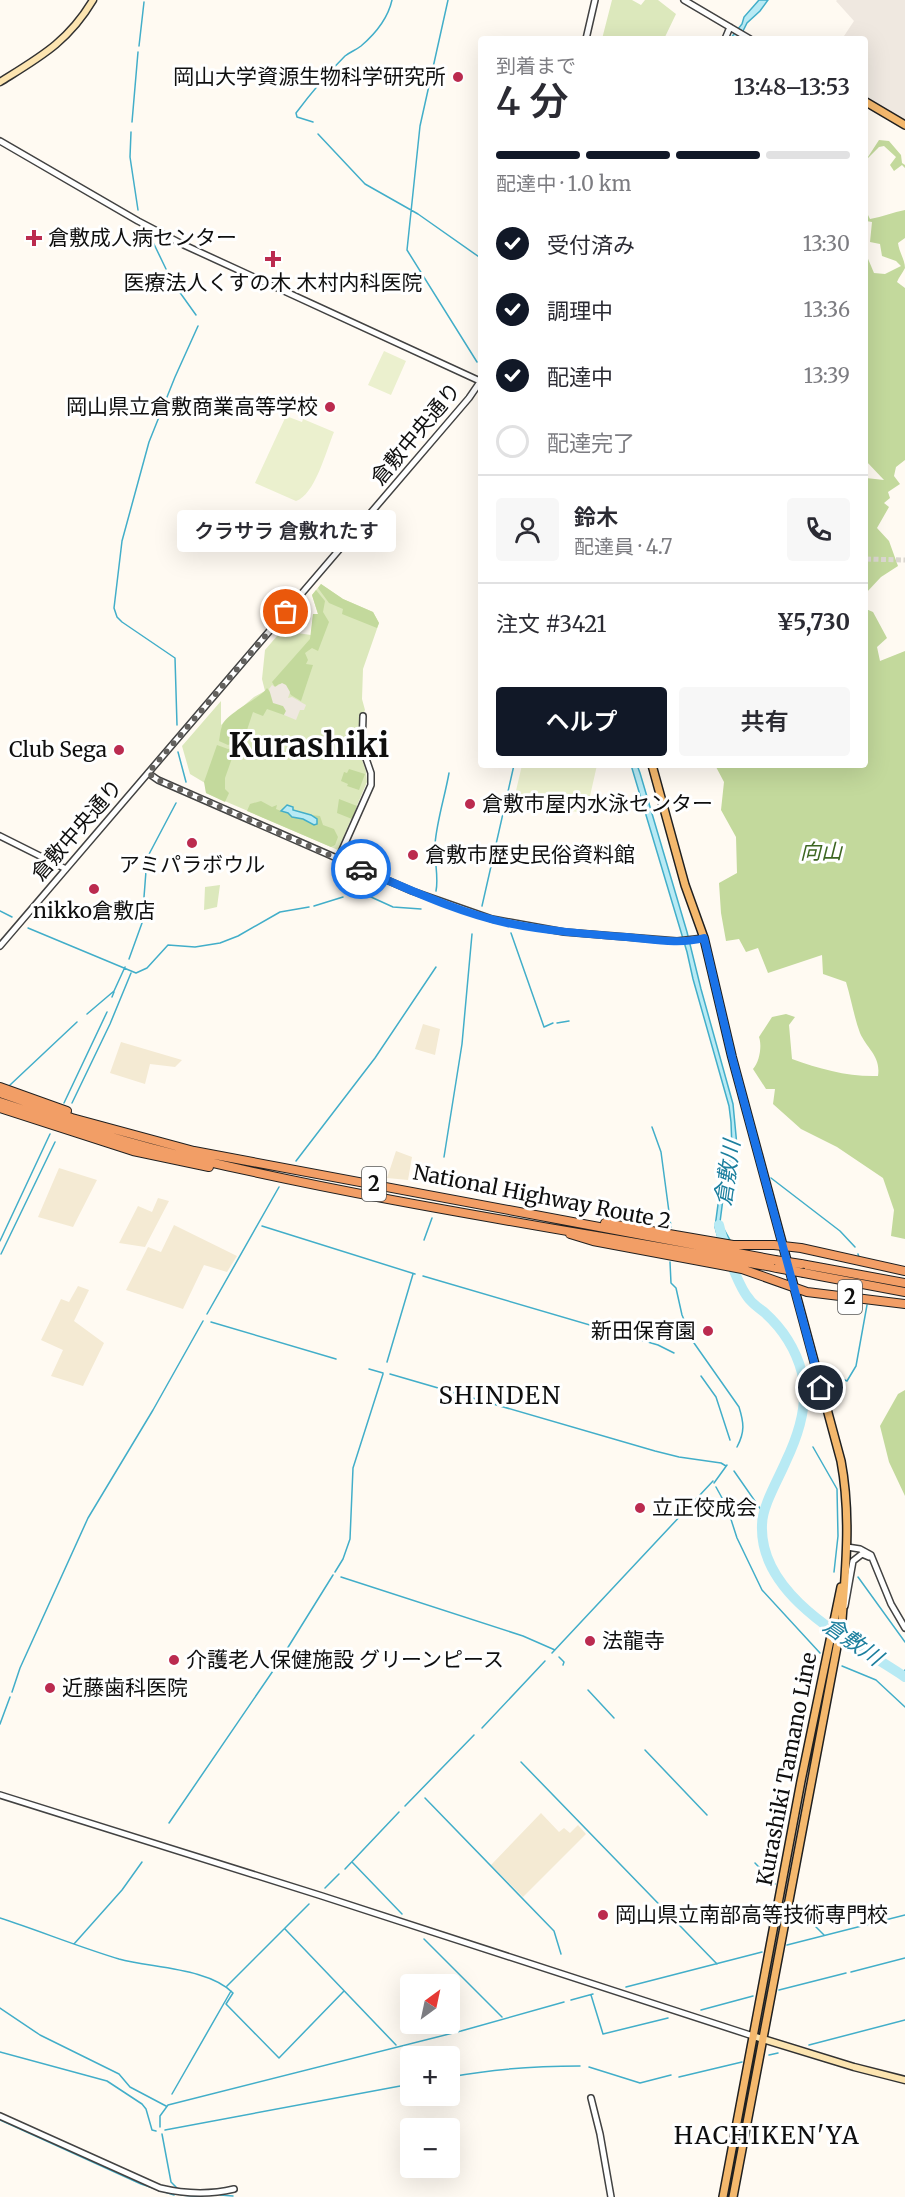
<!DOCTYPE html>
<html lang="ja">
<meta charset="utf-8">
<style>
:root{--surface:#fff;--page:#f7f7f7;--text:#2b2b33;--muted:#7c7c81;--line:#e1e1e2;--accent:#111827}
body{margin:0;font-family:Merriweather,"Noto Sans JP",serif;background:var(--page);color:var(--text);height:100vh;display:flex;flex-direction:column;font-size:22px;white-space:nowrap}
*{box-sizing:border-box;margin:0}
p{font-size:20px;color:var(--muted)}
.icon{flex:none;width:33px;height:33px;fill:none;stroke:currentColor;stroke-width:2;stroke-linecap:round;stroke-linejoin:round}
.map{position:relative;flex:1;overflow:hidden}
.drawer{position:absolute;left:478px;top:36px;width:390px;height:732px;display:flex;flex-direction:column;background:var(--surface);border-radius:6px;box-shadow:0 6px 24px #0002}
.drawer>*{flex:none}
.needle{width:39px;rotate:33deg}
.controls{position:absolute;left:400px;top:1974px;display:grid;gap:12px}
.controls a{display:grid;place-items:center;width:60px;height:60px;border-radius:6px;background:var(--surface);box-shadow:0 6px 24px #0002;font-size:30px}
.pin{position:absolute;display:grid;place-items:center;width:51px;height:51px;color:#fff;margin:-26px;border:3px solid #fff;border-radius:50%;box-shadow:0 2px 6px #0007}
.courier{position:absolute;display:grid;place-items:center;width:60px;height:60px;margin:-30px;border:4px solid #1a73e8;border-radius:50%;background:#fff;color:#222;box-shadow:0 2px 8px #0007}
.bubble{position:absolute;height:42px;border-radius:6px;background:var(--surface);box-shadow:0 6px 24px #0002;font-size:20px;font-weight:600;line-height:42px;text-align:center}
.summary em{font-style:normal;font-weight:600}
.summary div{display:flex;flex-direction:column-reverse}
.summary{display:flex;align-items:center;justify-content:space-between;height:102px;padding:0 18px}
h1{font-size:39px;font-weight:600;line-height:45px}
.bar{display:grid;grid-template-columns:repeat(4,1fr);gap:9px 6px;align-content:center;height:72px;padding:0 18px}
.bar i{height:8px;border-radius:4px;background:var(--line)}
.bar .current{background:var(--accent)}
.bar p{grid-column:span 4}
.line{display:flex;align-items:center;gap:15px;padding:0 18px;border-top:2px solid var(--line)}
.line div{flex:1}
.round{display:grid;place-items:center;flex:none;width:63px;height:63px;border-radius:6px;background:var(--page)}
ol{padding:0 18px;list-style:none}
li{display:flex;align-items:center;gap:18px;height:66px}
li p{margin-inline-start:auto}
li .icon{padding:6px;border-radius:50%;background:var(--accent);color:#fff;stroke-width:4}
li:last-child{color:var(--muted)}
li i{width:33px;height:33px;border:3px solid var(--line);border-radius:50%}
.primary-button{display:flex;gap:12px;margin-top:auto;padding:12px 18px}
.primary-button a{flex:1;height:69px;border-radius:6px;background:var(--accent);color:#fff;font-size:24px;font-weight:600;line-height:69px;text-align:center}
.primary-button a+a{background:var(--page);color:var(--text)}
.map>svg:first-child{display:block}
</style>
<div class="map">
<svg width="905" height="2197" viewBox="0 0 905 2197">
<rect width="100%" height="100%" fill="#fffaf2"/>
<path fill="#f4ead3" d="M423 1024 440 1029 435 1055 415 1049Z
M121 1042 182 1060 175 1067 150 1064 145 1084 110 1073Z
M396 1151 412 1157 408 1180 387 1178Z
M59 1168 97 1180 73 1227 38 1217Z
M158 1198 169 1201 145 1247 119 1243 138 1206 152 1212Z
M174 1225 237 1256 227 1272 204 1265 183 1309 126 1290 148 1247 161 1252Z
M78 1286 89 1290 74 1321 104 1343 83 1386 51 1376 63 1350 41 1340 61 1299 69 1302Z
M541 1813 559 1832 564 1828 570 1833 578 1825 586 1834 523 1897 491 1865Z"/>
<path fill="#dce8bc" d="M612 0H632L641 5 645 0H658L676 14 664 39H602Z
M321 584 343 599 373 612 379 623 363 669 362 699 365 710 359 724 358 749 366 771 367 782 338 850 206 793 205 783 190 774 182 746 221 701V725L254 697 265 691 262 679 265 650 283 629 290 632 311 635 313 614H318L312 595Z
M220 885 217 907 204 910 205 887Z"/>
<path fill="#c3d99c" d="M879 140 889 141 901 155 902 163 905 165V168L902 165 894 171 890 165 896 157 884 146 879 147 866 160Z
M905 210V238L898 243C899 252 905 260 905 268 903 272 899 277 897 282L905 288V460L896 467 894 476 900 484 888 492 890 498 884 503 889 507 877 528 889 541 898 566 881 577 866 593V478L884 480 866 461V254L874 273 885 274 901 266 896 261 882 256 880 244 870 242 872 222 866 221V211L870 219C883 217 893 212 905 210Z
M321 584 343 599 373 612 379 623 377 628 342 614 343 609 329 603 318 588Z
M316 590 325 601 323 612 329 622 318 651 312 648 305 653 308 660 306 664 313 665 301 701 291 695 285 685 279 684 275 687 272 682 310 639 313 614H318L312 595Z
M866 609 873 612 887 638 877 647 880 661 905 651V1239L891 1236 894 1210 883 1178 837 1147 801 1129 773 1104 775 1089H766L753 1069C760 1061 762 1045 759 1037L772 1017 786 1014 795 1017 789 1025 792 1059C820 1069 848 1077 878 1076 881 1056 867 1049 860 1033 854 1017 851 998 846 982L823 974 822 955 768 973 758 948 746 952 739 939 726 941 721 913 719 883 737 873 736 837 721 810 724 782 715 765H866Z
M267 688 280 705 284 706 286 711 284 715 267 709 263 716 253 712 244 739 228 745 219 741C220 736 220 731 222 726 226 713 260 699 267 688Z
M217 745 228 749 236 747 225 778V789L229 793 225 802 206 793 204 782Z
M349 769 365 774 359 790 347 786 348 784 341 781 344 772 347 773Z
M339 799 357 806 352 819 337 813Z
M261 801 272 807 277 805 276 809 307 821 311 815 320 816 323 825 334 829 338 837 335 845 331 847 247 811 250 804Z
M905 1390V1496L889 1462 880 1426 898 1394Z"/>
<path fill="#ebf0ce" d="M384 351 406 361 391 395 368 385Z
M286 416 302 422 303 419 334 432C326 451 315 495 296 501L255 483Z
M522 765H597L586 814 517 799 515 795Z"/>
<path fill="#efe8e0" d="M837 0H905V120L866 97V39H842L854 21 836 1Z
M282 683 286 685 290 692 288 698 292 697 306 705 304 710H300L296 720 284 715 286 711 283 706 273 703 269 689 272 685 275 687Z"/>
<path fill="#b8eaf4" stroke="#42aec9" stroke-width="1.5" d="M759 0H768L760 11 747 23 739 39H730L742 24 744 17Z
M631 765H637L640 773 687 932 701 989 733 1104 737 1146 731 1177 723 1199 720 1222 730 1240 718 1238 715 1227 719 1197 727 1176 732 1149 731 1122 729 1106 693 979 687 952Z
M287 805 293 807V810L311 815 317 819V824L314 825 303 819 292 817 288 813 281 811Z"/>
<g fill="none" stroke-linecap="round" stroke-linejoin="round">
<path stroke="#42aec9" stroke-width="1.5" d="M448 0 420 126 407 250 477 362
M139 46 144 2
M132 122 138 52
M313 122 297 117 296 113C311 93 327 74 345 56 350 52 356 50 361 46 375 34 388 18 392 0
M131 132 130 157 138 210
M318 134 365 184 418 214 482 259
M152 240 166 269
M171 280 196 315
M177 725 175 658 122 622 117 617 114 608 122 541 149 442 175 377 198 326
M178 752 186 782
M436 891C439 877 434 860 435 844 437 820 445 796 449 773
M349 894 371 897 393 907 421 909
M314 906 343 897
M482 906 514 765
M0 911 12 917
M28 928 136 973 147 968 168 945 195 947 220 943 238 936 280 912 309 907
M511 933 544 1027 553 1023
M129 959 142 923 147 858 176 803
M112 997 114 992
M87 1014 114 991 125 967
M557 1023 569 1021
M10 1085 77 1022
M64 1103 107 1012
M72 1103 110 1024 131 973
M652 1127 661 1152 671 1227
M444 1157 462 1044 472 934
M296 1161 375 1058 436 967
M771 1178 840 1231 855 1247
M441 1186 443 1172
M262 1226 415 1274
M424 1240 432 1218
M0 1241 50 1134
M1 1254 55 1142
M858 1254 859 1257
M670 1262 671 1283 676 1288 682 1315 694 1343 739 1407C744 1423 745 1432 737 1447
M423 1276 658 1345 674 1353
M207 1314 279 1187
M211 1322 336 1359
M387 1362 413 1274
M369 1369 383 1373
M390 1374 655 1451 679 1457 721 1463 726 1466
M701 1376 716 1397 730 1440
M827 1387 831 1374 847 1381 856 1366 867 1305
M813 1447 837 1489 838 1536 834 1572
M734 1471 764 1514
M714 1483 727 1465
M716 1487 727 1507 737 1538 762 1590 820 1653
M335 1572 343 1559 350 1539 353 1468 383 1374
M341 1577 523 1636 555 1650
M858 1577 905 1642
M552 1653 713 1481
M559 1657 564 1662 563 1665
M842 1666 876 1680 905 1707
M902 1675 905 1670
M588 1690 614 1718
M12 1692 20 1668 88 1518 153 1410 203 1321
M0 1724 10 1697
M482 1728 545 1661
M645 1750 707 1815
M521 1762 717 1964
M425 1798 554 1931 561 1954
M405 1806 474 1735
M169 1823 277 1665 333 1575
M352 1862 402 1914
M755 1863 775 1884
M345 1869 399 1812
M325 1888 339 1874
M801 1912 824 1935
M0 1918C40 1931 79 1947 119 1959 152 1968 209 1968 233 1993L226 2004 279 2058 344 1991
M285 1929 396 2045
M424 1939 502 2017
M74 1944 122 1890 142 1862
M787 1945 905 1915
M851 1972 905 1958
M227 1986 309 1904
M626 1987 762 1952
M779 1990 846 1973
M591 1995 603 2034 668 2018
M571 2000 593 1994
M0 2008 40 2035 119 2074 130 2087 166 2106
M701 2010 753 1996
M809 2045 905 2020
M0 2052 107 2081 142 2104 146 2109 152 2130 156 2131
M769 2055 778 2053
M589 2067 640 2083 671 2075
M450 2077C493 2069 537 2066 580 2066
M679 2077 742 2062
M172 2094 231 1991
M0 2120 141 2184 174 2195
M160 2127V2116L168 2105 461 2031 564 2002
M165 2130 411 2084
M162 2134 171 2182 178 2189
M181 2195 203 2197
M220 2195 233 2196"/>
<path stroke="#b8eaf4" stroke-width="10" d="M719 1225C723 1243 738 1287 750 1300 754 1305 759 1308 764 1312 782 1328 796 1350 802 1373 809 1403 799 1434 786 1461 779 1478 762 1506 762 1525 759 1598 853 1642 905 1677"/>
<path stroke="#dbd7d0" stroke-width="5" stroke-dasharray="5 2.5" stroke-linecap="butt" d="M866 559 905 560"/>
<g stroke="#424242" stroke-width="8">
<path id="tertiary" d="M684 0 750 39
M586 39 595 0
M725 39 730 27
M0 141 138 221 184 245 482 382
M148 773 158 780 412 891 492 919 564 932 677 941 704 938
M0 836 66 869
M338 859 371 785V773L362 747 363 716
M0 946 469 398 482 379
M847 1547 860 1549 871 1555 891 1604 905 1628
M845 1606 853 1561 862 1554 869 1557
M0 1795 322 1896 753 2036
M591 2098 600 2134 611 2197
M0 2116 160 2188C185 2194 209 2195 234 2189"/>
</g>
<g stroke="#313131" stroke-width="9">
<path id="secondary" d="M0 82C40 57 68 42 93 0
M753 2036 854 2067 905 2080"/>
</g>
<g stroke="#202020" stroke-width="10">
<path id="primary" d="M866 102 905 125
M652 765 685 885 704 938 732 1057 841 1461C851 1514 846 1566 842 1620L733 2197
M723 2197 801 1781 841 1587"/>
</g>
<g stroke="#202020" stroke-width="10">
<path id="trunk" d="M0 1087 67 1111
M0 1093 72 1118 194 1151 775 1260
M0 1102C65 1123 130 1144 196 1159 388 1204 583 1232 777 1268
M0 1108 133 1151 209 1167
M605 1223 733 1245H774L801 1248 905 1271
M570 1234 593 1241 742 1269 807 1292 905 1304
M801 1264 905 1283
M804 1273 905 1292"/>
</g>
<use href="#tertiary" stroke="#fff" stroke-width="5"/>
<use href="#secondary" stroke="#fce4b0" stroke-width="6"/>
<use href="#primary" stroke="#f4b86d" stroke-width="7"/>
<use href="#trunk" stroke="#f29e66" stroke-width="8"/>
<g stroke="#202020" stroke-width="10" stroke-linecap="butt">
<path id="trunk-bridge" d="M775 1260 801 1264
M777 1268 804 1273"/>
</g>
<use href="#trunk-bridge" stroke="#f29e66" stroke-width="8"/>
</g>
<g fill="none" stroke-linecap="round" stroke-linejoin="round">
<path stroke="#63615e" stroke-width="6" stroke-dasharray="0 10.8" d="M286 612 148 773 158 780 361 869"/>
<path stroke="#1a73e8" stroke-width="8" d="M361 869C409 889 456 912 507 923 546 931 586 934 626 937 651 939 679 945 704 938L732 1057 821 1388"/>
</g>
<g fill="#bb2b4f" stroke="#fff" stroke-width="2">
<circle cx="458" cy="77" r="6"/>
<path d="M31 229h6v6h6v6h-6v6h-6v-6h-6v-6h6z"/>
<path d="M270 250h6v6h6v6h-6v6h-6v-6h-6v-6h6z"/>
<circle cx="330" cy="407" r="6"/>
<circle cx="119" cy="750" r="6"/>
<circle cx="470" cy="804" r="6"/>
<circle cx="192" cy="843" r="6"/>
<circle cx="413" cy="855" r="6"/>
<circle cx="94" cy="889" r="6"/>
<circle cx="708" cy="1331" r="6"/>
<circle cx="640" cy="1508" r="6"/>
<circle cx="590" cy="1641" r="6"/>
<circle cx="174" cy="1660" r="6"/>
<circle cx="50" cy="1688" r="6"/>
<circle cx="603" cy="1915" r="6"/>
</g>
<g text-anchor="middle" stroke-width="6" stroke-linejoin="round" paint-order="stroke">
<g fill="#fff" stroke="#575757" stroke-width="1.5">
<rect x="362" y="1167" width="24" height="34" rx="4.5"/>
<rect x="838" y="1280" width="24" height="34" rx="4.5"/>
</g>
<g font-size="20" font-weight="bold" fill="#0f0f0f">
<text x="374" y="1191">2</text>
<text x="850" y="1304">2</text>
</g>
<g font-size="21" fill="#0f0f0f" stroke="#fff" text-anchor="start">
<text x="446" y="84" text-anchor="end">岡山大学資源生物科学研究所</text>
<text x="48" y="245">倉敷成人病センター</text>
<text x="273" y="290" text-anchor="middle">医療法人くすの木 木村内科医院</text>
<text x="318" y="414" text-anchor="end">岡山県立倉敷商業高等学校</text>
<text x="107" y="757" text-anchor="end">Club Sega</text>
<text x="482" y="811">倉敷市屋内水泳センター</text>
<text x="425" y="862">倉敷市歴史民俗資料館</text>
<text x="192" y="872" text-anchor="middle">アミパラボウル</text>
<text x="94" y="918" text-anchor="middle">nikko倉敷店</text>
<text x="696" y="1338" text-anchor="end">新田保育園</text>
<text x="652" y="1515">立正佼成会</text>
<text x="602" y="1648">法龍寺</text>
<text x="186" y="1667">介護老人保健施設 グリーンピース</text>
<text x="62" y="1695">近藤歯科医院</text>
<text x="615" y="1922">岡山県立南部高等技術専門校</text>
</g>
<g font-size="21" fill="#0f0f0f" stroke="#fff">
<text transform="translate(416 434) rotate(-50)" y="7">倉敷中央通り</text>
<text transform="translate(77 830) rotate(-49)" y="7">倉敷中央通り</text>
<text transform="translate(542 1197) rotate(11)" y="7">National Highway Route 2</text>
<text transform="translate(787 1769) rotate(-79)" y="7">Kurashiki Tamano Line</text>
</g>
<g font-size="21" font-style="italic" fill="#3d6621" stroke="#fff">
<text x="821" y="859">向山</text>
</g>
<g font-size="22" font-style="italic" fill="#1c7f9e" stroke="#fff">
<text transform="translate(727 1173) rotate(-82)" y="8">倉敷川</text>
<text transform="translate(853 1641) rotate(35)" y="8">倉敷川</text>
</g>
<g font-size="24" letter-spacing="1.5" fill="#0f0f0f" stroke="#fff">
<text x="500" y="1404">SHINDEN</text>
<text x="767" y="2144">HACHIKEN'YA</text>
</g>
<g font-size="33" font-weight="bold" fill="#0f0f0f" stroke="#fff">
<text x="309" y="757">Kurashiki</text>
</g>
</g>
</svg>
<div class="controls">
<a><svg class="needle" viewBox="-14 -14 28 28"><path d="M0-13l5 13h-10z" fill="#e53935"/><path d="M0 13l5-13h-10z" fill="#7c7c81"/></svg></a>
<a>+</a>
<a>−</a>
</div>
<div class="pin" style="left:286px;top:612px;background:#ea580c"><svg class="icon" aria-label="bag" viewBox="0 0 24 24"><path d="M5 8h14l-1 12H6zM9 8a3 3 0 0 1 6 0"/></svg></div>
<div class="pin" style="left:821px;top:1388px;background:#1f2937"><svg class="icon" aria-label="home" viewBox="0 0 24 24"><path d="M3 11l9-7 9 7M6 9v11h12V9"/></svg></div>
<div class="courier" style="left:361px;top:869px"><svg class="icon" aria-label="car" viewBox="0 0 24 24"><path d="M5 17H2v-5l4-1 3-4h7l3 4 3 1v5h-3M9 17h6M6 11h13"/><circle cx="7" cy="17" r="2"/><circle cx="17" cy="17" r="2"/></svg></div>
<div class="bubble" style="left:177px;top:510px;width:219px">クラサラ 倉敷れたす</div>
<section class="drawer">
<div class="summary"><div><h1>4 分</h1><p>到着まで</p></div><em>13:48–13:53</em></div>
<div class="bar"><i class="current"></i><i class="current"></i><i class="current"></i><i></i><p>配達中 · 1.0 km</p></div>
<ol>
<li><svg class="icon" aria-label="check" viewBox="0 0 24 24"><path d="M5 12l5 5 9-10"/></svg>受付済み<p>13:30</p></li>
<li><svg class="icon" aria-label="check" viewBox="0 0 24 24"><path d="M5 12l5 5 9-10"/></svg>調理中<p>13:36</p></li>
<li><svg class="icon" aria-label="check" viewBox="0 0 24 24"><path d="M5 12l5 5 9-10"/></svg>配達中<p>13:39</p></li>
<li><i></i>配達完了</li>
</ol>
<div class="line" style="height:108px"><a class="round"><svg class="icon" aria-label="person" viewBox="0 0 24 24"><circle cx="12" cy="8" r="4"/><path d="M4 21q1-7 8-7t8 7"/></svg></a><div><b>鈴木</b><p>配達員 · 4.7</p></div><a class="round"><svg class="icon" aria-label="phone" viewBox="0 0 24 24"><path d="M5 4h4l2 5-3 2q2 4 5 5l2-3 5 2v4C11 20 4 13 5 4z"/></svg></a></div>
<div class="line" style="height:78px"><div>注文 #3421</div><b>¥5,730</b></div>
<div class="primary-button"><a>ヘルプ</a><a>共有</a></div>
</section>
</div>
